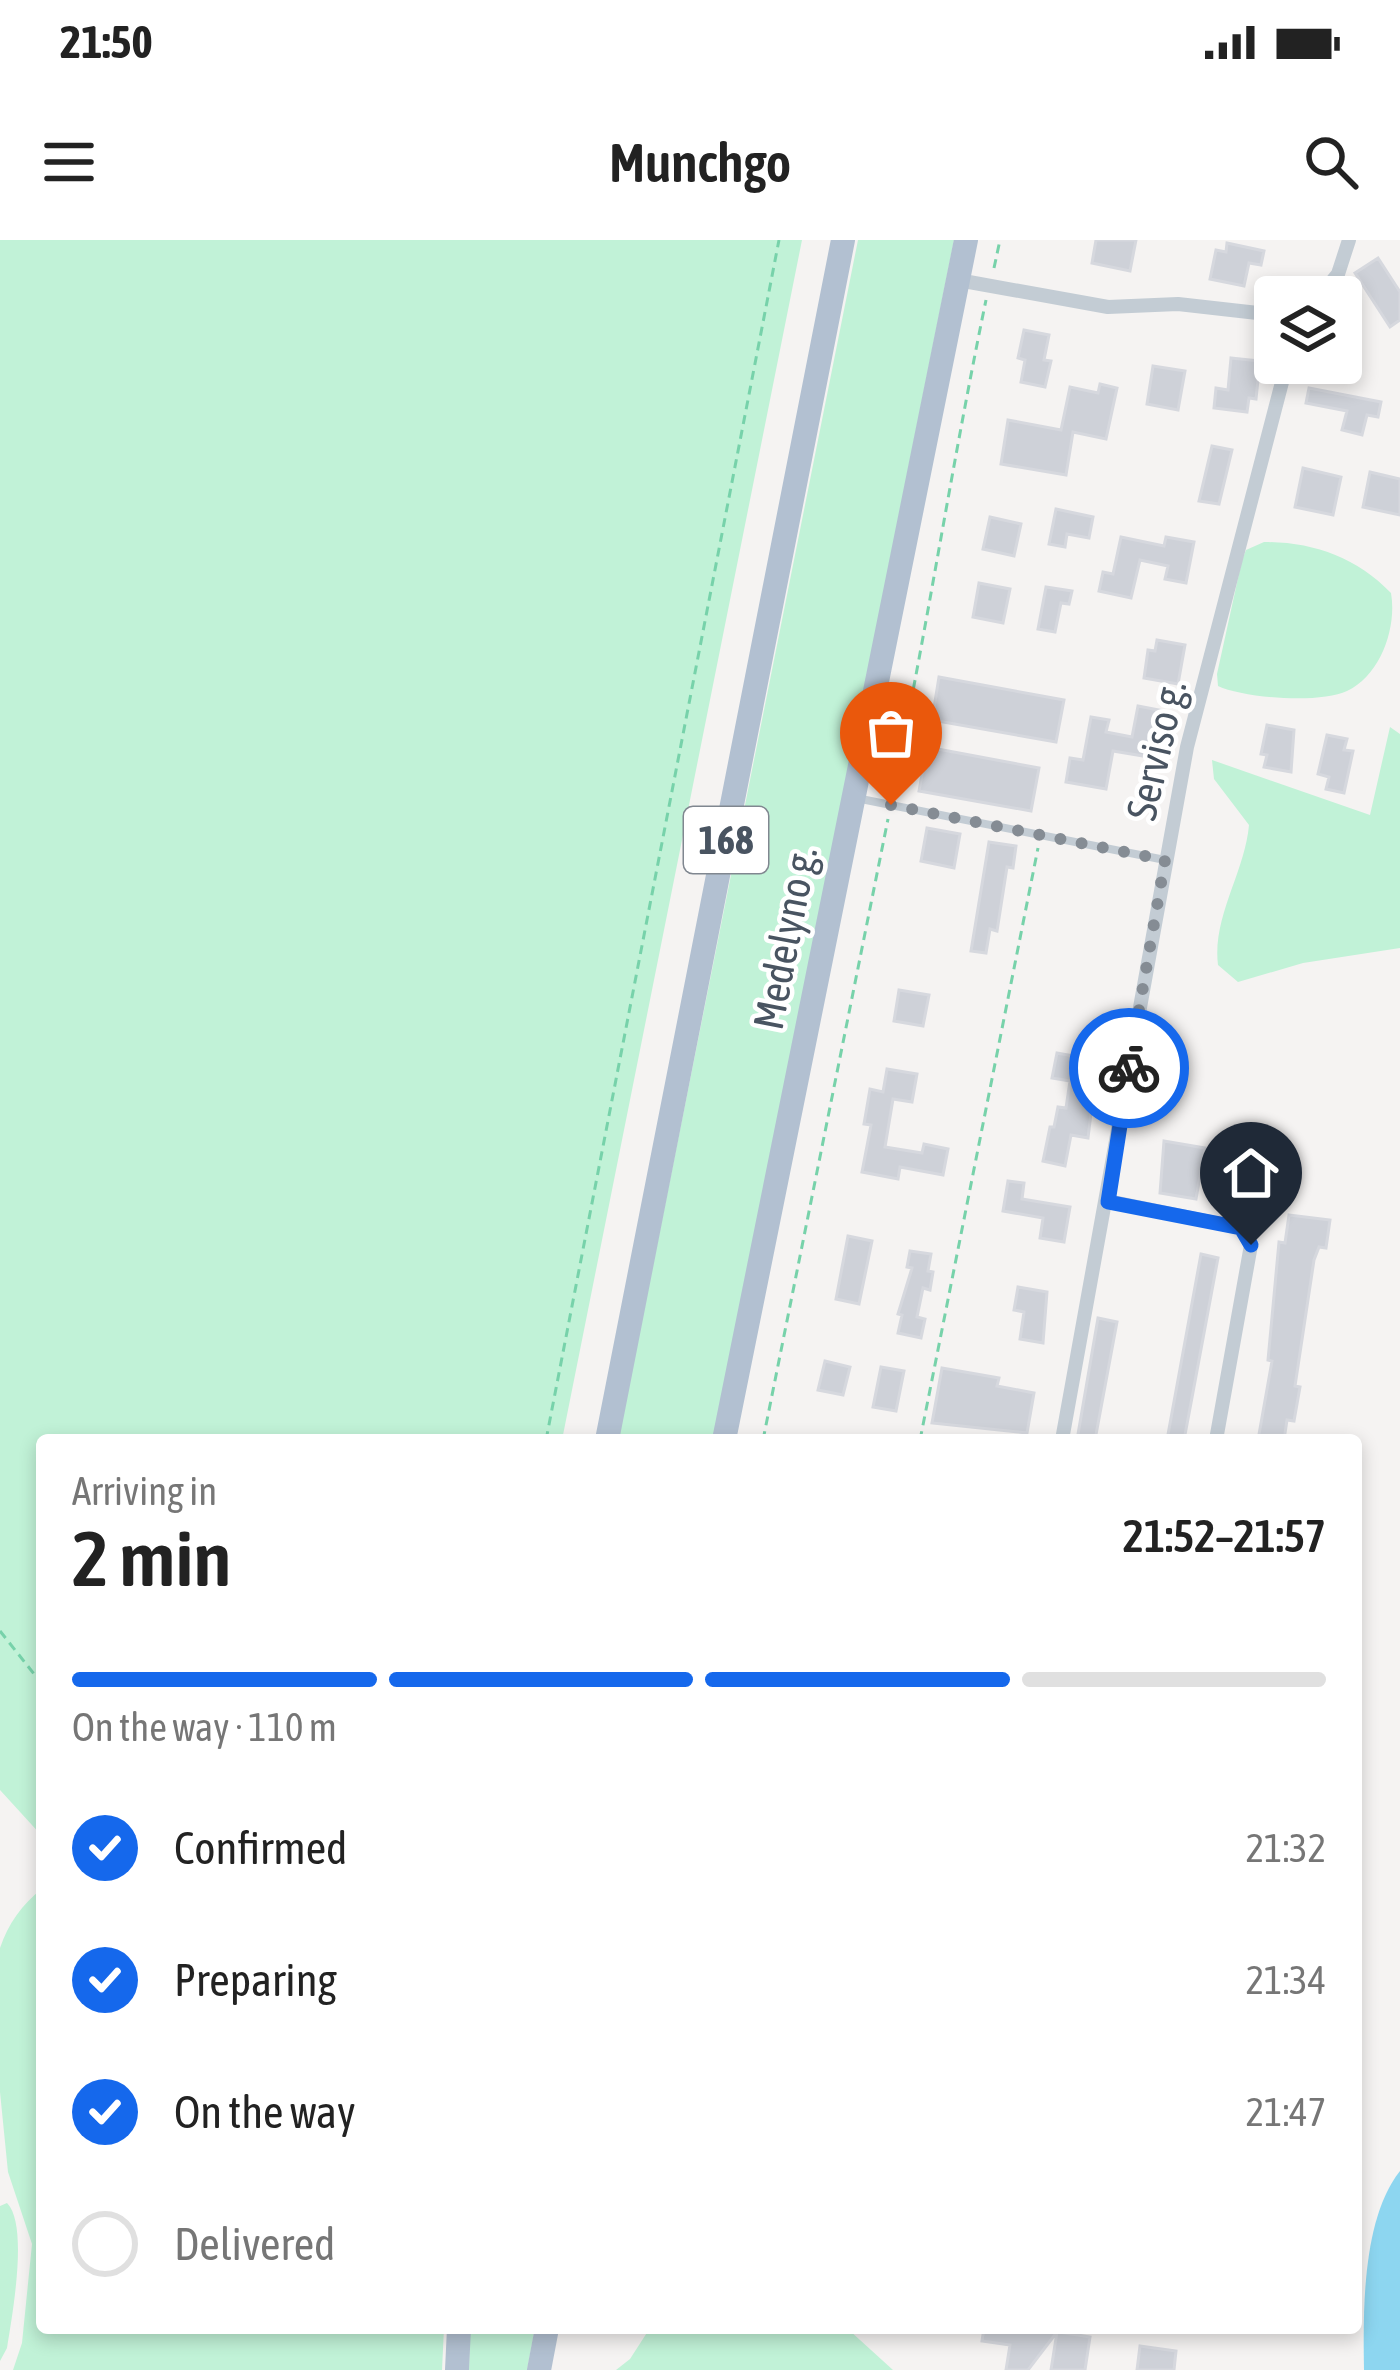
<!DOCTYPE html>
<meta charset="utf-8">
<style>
:root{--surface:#fff;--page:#f2f2f2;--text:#222;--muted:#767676;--line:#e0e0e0;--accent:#1568ec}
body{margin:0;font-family:"Asap Condensed",sans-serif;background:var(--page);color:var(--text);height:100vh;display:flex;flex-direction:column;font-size:45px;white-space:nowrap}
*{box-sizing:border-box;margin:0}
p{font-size:39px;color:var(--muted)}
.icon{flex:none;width:66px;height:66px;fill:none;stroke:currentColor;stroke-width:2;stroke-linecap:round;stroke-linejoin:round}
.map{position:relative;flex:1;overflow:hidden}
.details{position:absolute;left:36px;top:1194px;width:1326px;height:900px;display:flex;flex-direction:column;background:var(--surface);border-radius:12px;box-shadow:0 6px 18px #0003}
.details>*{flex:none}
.buttons{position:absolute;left:1254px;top:36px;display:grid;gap:24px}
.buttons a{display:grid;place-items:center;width:108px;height:108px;border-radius:12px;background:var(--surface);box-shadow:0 6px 18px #0003;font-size:60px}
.pin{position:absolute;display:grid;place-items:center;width:102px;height:102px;color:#fff;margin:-123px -51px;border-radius:50% 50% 50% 0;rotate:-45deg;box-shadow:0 0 12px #0007}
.pin .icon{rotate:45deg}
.courier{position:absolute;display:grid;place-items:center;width:120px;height:120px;margin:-60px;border:9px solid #1568ec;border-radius:50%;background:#fff;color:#222;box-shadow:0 3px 15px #0007}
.head em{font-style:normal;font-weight:600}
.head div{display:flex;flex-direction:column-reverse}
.head{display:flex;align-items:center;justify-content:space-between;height:204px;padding:0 36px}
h1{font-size:78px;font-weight:600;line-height:90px}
.bar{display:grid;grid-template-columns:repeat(4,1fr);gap:18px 12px;align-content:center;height:144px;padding:0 36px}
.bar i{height:15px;border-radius:9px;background:var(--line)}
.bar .active{background:var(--accent)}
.bar p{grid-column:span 4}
ol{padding:0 36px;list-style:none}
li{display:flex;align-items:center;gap:36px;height:132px}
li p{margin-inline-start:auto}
li .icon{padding:12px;border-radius:50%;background:var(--accent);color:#fff;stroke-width:4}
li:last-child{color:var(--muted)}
li i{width:66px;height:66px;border:6px solid var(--line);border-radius:50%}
.status{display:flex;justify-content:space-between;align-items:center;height:84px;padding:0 60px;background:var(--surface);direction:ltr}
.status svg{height:33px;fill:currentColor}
header{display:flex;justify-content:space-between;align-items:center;height:156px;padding:0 36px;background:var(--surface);font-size:54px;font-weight:600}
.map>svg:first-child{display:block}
</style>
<div class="status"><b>21:50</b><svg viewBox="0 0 49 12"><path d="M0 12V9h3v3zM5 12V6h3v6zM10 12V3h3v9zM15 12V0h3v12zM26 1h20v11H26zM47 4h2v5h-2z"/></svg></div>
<header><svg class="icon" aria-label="menu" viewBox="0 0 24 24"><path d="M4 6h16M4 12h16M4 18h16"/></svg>Munchgo<svg class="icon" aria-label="search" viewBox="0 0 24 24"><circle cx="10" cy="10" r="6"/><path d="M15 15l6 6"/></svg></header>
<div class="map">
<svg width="1400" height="2130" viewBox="0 0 1400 2130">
<rect width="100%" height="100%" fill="#f5f3f2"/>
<path fill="#c1f2d7" d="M0 0H802L562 1200H42V1596L0 1550Z
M858 0H954L714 1200H618Z
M1264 302C1313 302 1356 317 1391 353 1397 387 1381 435 1347 451 1320 464 1243 458 1218 446L1217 434 1242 320 1246 310Z
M1390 487 1400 494V708L1303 723 1238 742 1218 725C1212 677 1245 632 1249 585L1214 539 1212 520 1370 575Z
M42 1649V2088H444L442 2130H13L22 2103 32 2004 8 1932 0 1852V1708C8 1684 22 1664 42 1649Z
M7 1963C29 1985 12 2076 7 2108L0 2121V1966Z
M470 2088H535L527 2130H469Z
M650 2088 849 2090 893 2130H616L630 2119Z"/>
<path fill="#8dd6f0" d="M1400 1931V2130H1364C1363 2071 1362 1979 1400 1931Z"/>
<path fill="#ced1d8" stroke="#d6d8de" stroke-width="3" d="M1096 0H1136L1130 31 1092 23Z
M1227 3 1264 11 1261 25 1249 23 1244 46 1210 39 1216 10 1226 12Z
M1378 18 1400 52V80L1390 87 1355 33Z
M1024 90 1049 95 1044 120 1051 121 1045 147 1021 142 1025 120 1018 118Z
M1231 118 1260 121 1256 159 1249 158 1247 172 1214 168 1216 148 1228 150Z
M1153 126 1185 131 1178 170 1147 164Z
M1100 144 1117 148 1106 199 1073 192 1066 235 1001 224 1008 180 1061 190 1070 147 1098 153Z
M1309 148 1381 162 1378 177 1367 175 1362 195 1342 190 1347 171 1306 163Z
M1212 206 1232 210 1219 264 1199 261Z
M1303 228 1341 237 1333 275 1295 267Z
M1370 232 1400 239V275L1363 267Z
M1056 269 1093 277 1089 298 1067 294 1065 307 1049 304Z
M990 277 1021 284 1014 316 983 309Z
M1121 297 1164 306 1166 297 1194 302 1186 343 1165 339 1168 326 1140 320 1131 358 1099 351 1103 332 1113 334Z
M979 343 1010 349 1003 383 973 377Z
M1046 347 1072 351 1069 364 1061 363 1055 392 1038 389Z
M1157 400 1185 405 1178 444 1144 438 1148 410 1155 411Z
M939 437 1064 460 1056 502 932 480Z
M1138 466 1169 472 1161 519 1113 511 1106 549 1066 542 1070 518 1083 520 1091 477 1109 480 1106 492 1132 497Z
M1267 485 1294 490 1291 532 1264 527 1267 515 1261 514Z
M1327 495 1347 499 1344 510 1353 511 1344 553 1326 549 1329 537 1318 534Z
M927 507 1039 528 1031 571 919 551Z
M927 588 960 594 954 628 921 621Z
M989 602 1016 606 1013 628 1007 627 997 691 990 689 986 713 971 711Z
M899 750 929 755 923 786 894 781Z
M1057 813 1090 819 1087 839 1095 840 1088 898 1071 895 1065 926 1043 921 1050 887H1054L1058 867 1066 868 1070 841 1052 838Z
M887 829 917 834 912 862 893 859 885 907 922 913 924 904 948 909 943 935 900 927 898 939 862 932 871 885 864 884 870 849 883 852Z
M1164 901 1205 908 1196 959 1160 953Z
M1008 941 1024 943 1022 959 1070 967 1064 1002 1040 998 1043 978 1003 971Z
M1289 975 1330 980 1326 1008 1319 1007 1314 1020 1295 1146 1300 1147 1294 1181 1287 1180 1284 1200H1258L1272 1121 1268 1120 1279 1002 1285 1003Z
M848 996 872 1001 859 1064 836 1059Z
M910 1011 931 1014 928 1031 933 1032 930 1050 923 1048 917 1077 925 1079 921 1098 898 1093 902 1075 898 1074 912 1028 907 1027Z
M1201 1014 1218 1018 1191 1163 1184 1200H1167Z
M1018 1047 1047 1052 1043 1103 1020 1099 1024 1072 1014 1070Z
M1098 1078 1117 1082 1095 1200H1077Z
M825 1121 850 1127 843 1155 818 1150Z
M881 1127 904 1131 896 1171 873 1167Z
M942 1128 999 1138 997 1146 1034 1153 1027 1193 932 1183Z
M984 2088H1034L1090 2097 1085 2130H1051L1057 2092 1028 2130H1006L1010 2105 982 2101Z
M1140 2106 1176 2111 1174 2130H1137Z"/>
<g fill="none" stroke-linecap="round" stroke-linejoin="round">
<path stroke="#77d2aa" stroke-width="3" stroke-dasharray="9 6" stroke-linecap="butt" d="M994 28 1000 0
M893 552C927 388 952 224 986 60
M546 1200 779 0
M763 1200 888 579
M920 1200 1038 608
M0 1391 42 1444"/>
<path stroke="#c3ccd4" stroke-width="8" d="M861 559 1165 620"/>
<path stroke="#c3ccd4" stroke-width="14" d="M958 40 1108 67 1178 64 1275 75
M1319 57 1338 34 1349 0
M1108 961 1241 988 1251 1005 1216 1200
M1062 1200 1187 507 1287 123"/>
<path stroke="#b2c0d1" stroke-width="24" d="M607 1200 843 0
M724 1200 966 0
M457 2130 459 2088
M539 2130 547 2088"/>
</g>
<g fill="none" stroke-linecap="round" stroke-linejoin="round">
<path stroke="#858c94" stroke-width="12" stroke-dasharray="0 21.6" d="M891 565 1165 620 1129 828"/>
<path stroke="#1568ec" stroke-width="15" d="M1129 828 1108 962 1241 988 1251 1005"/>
</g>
<g text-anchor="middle" stroke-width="9" stroke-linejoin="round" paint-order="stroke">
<rect fill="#fff" stroke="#808790" stroke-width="3" x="684" y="567" width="84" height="66" rx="9"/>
<g font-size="39" font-weight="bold" fill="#495461">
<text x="726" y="614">168</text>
</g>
<g font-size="42" fill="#495461" stroke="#fff">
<text transform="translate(1156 510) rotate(-77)" y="15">Serviso g.</text>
<text transform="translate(785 698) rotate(-79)" y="15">Medelyno g.</text>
</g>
</g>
</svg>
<div class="buttons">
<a><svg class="icon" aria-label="layers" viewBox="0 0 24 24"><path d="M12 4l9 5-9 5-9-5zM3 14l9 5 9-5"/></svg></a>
</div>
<div class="pin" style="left:891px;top:565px;background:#ea580c"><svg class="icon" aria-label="bag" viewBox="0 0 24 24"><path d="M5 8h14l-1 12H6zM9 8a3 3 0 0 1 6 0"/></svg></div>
<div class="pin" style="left:1251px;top:1005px;background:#1f2937"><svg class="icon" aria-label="home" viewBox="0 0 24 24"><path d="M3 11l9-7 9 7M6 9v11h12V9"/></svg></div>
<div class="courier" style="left:1129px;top:828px"><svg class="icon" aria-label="bike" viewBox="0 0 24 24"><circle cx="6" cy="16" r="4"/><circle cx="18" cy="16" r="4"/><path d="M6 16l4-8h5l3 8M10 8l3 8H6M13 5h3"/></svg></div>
<section class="details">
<div class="head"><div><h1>2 min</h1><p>Arriving in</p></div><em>21:52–21:57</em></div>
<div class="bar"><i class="active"></i><i class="active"></i><i class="active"></i><i></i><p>On the way · 110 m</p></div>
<ol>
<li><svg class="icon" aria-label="check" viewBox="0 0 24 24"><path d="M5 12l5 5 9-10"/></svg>Confirmed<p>21:32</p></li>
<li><svg class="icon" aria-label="check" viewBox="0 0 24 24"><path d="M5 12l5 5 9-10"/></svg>Preparing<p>21:34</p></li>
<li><svg class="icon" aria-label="check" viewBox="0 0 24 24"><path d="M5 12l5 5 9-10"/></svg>On the way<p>21:47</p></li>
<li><i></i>Delivered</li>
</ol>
</section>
</div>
